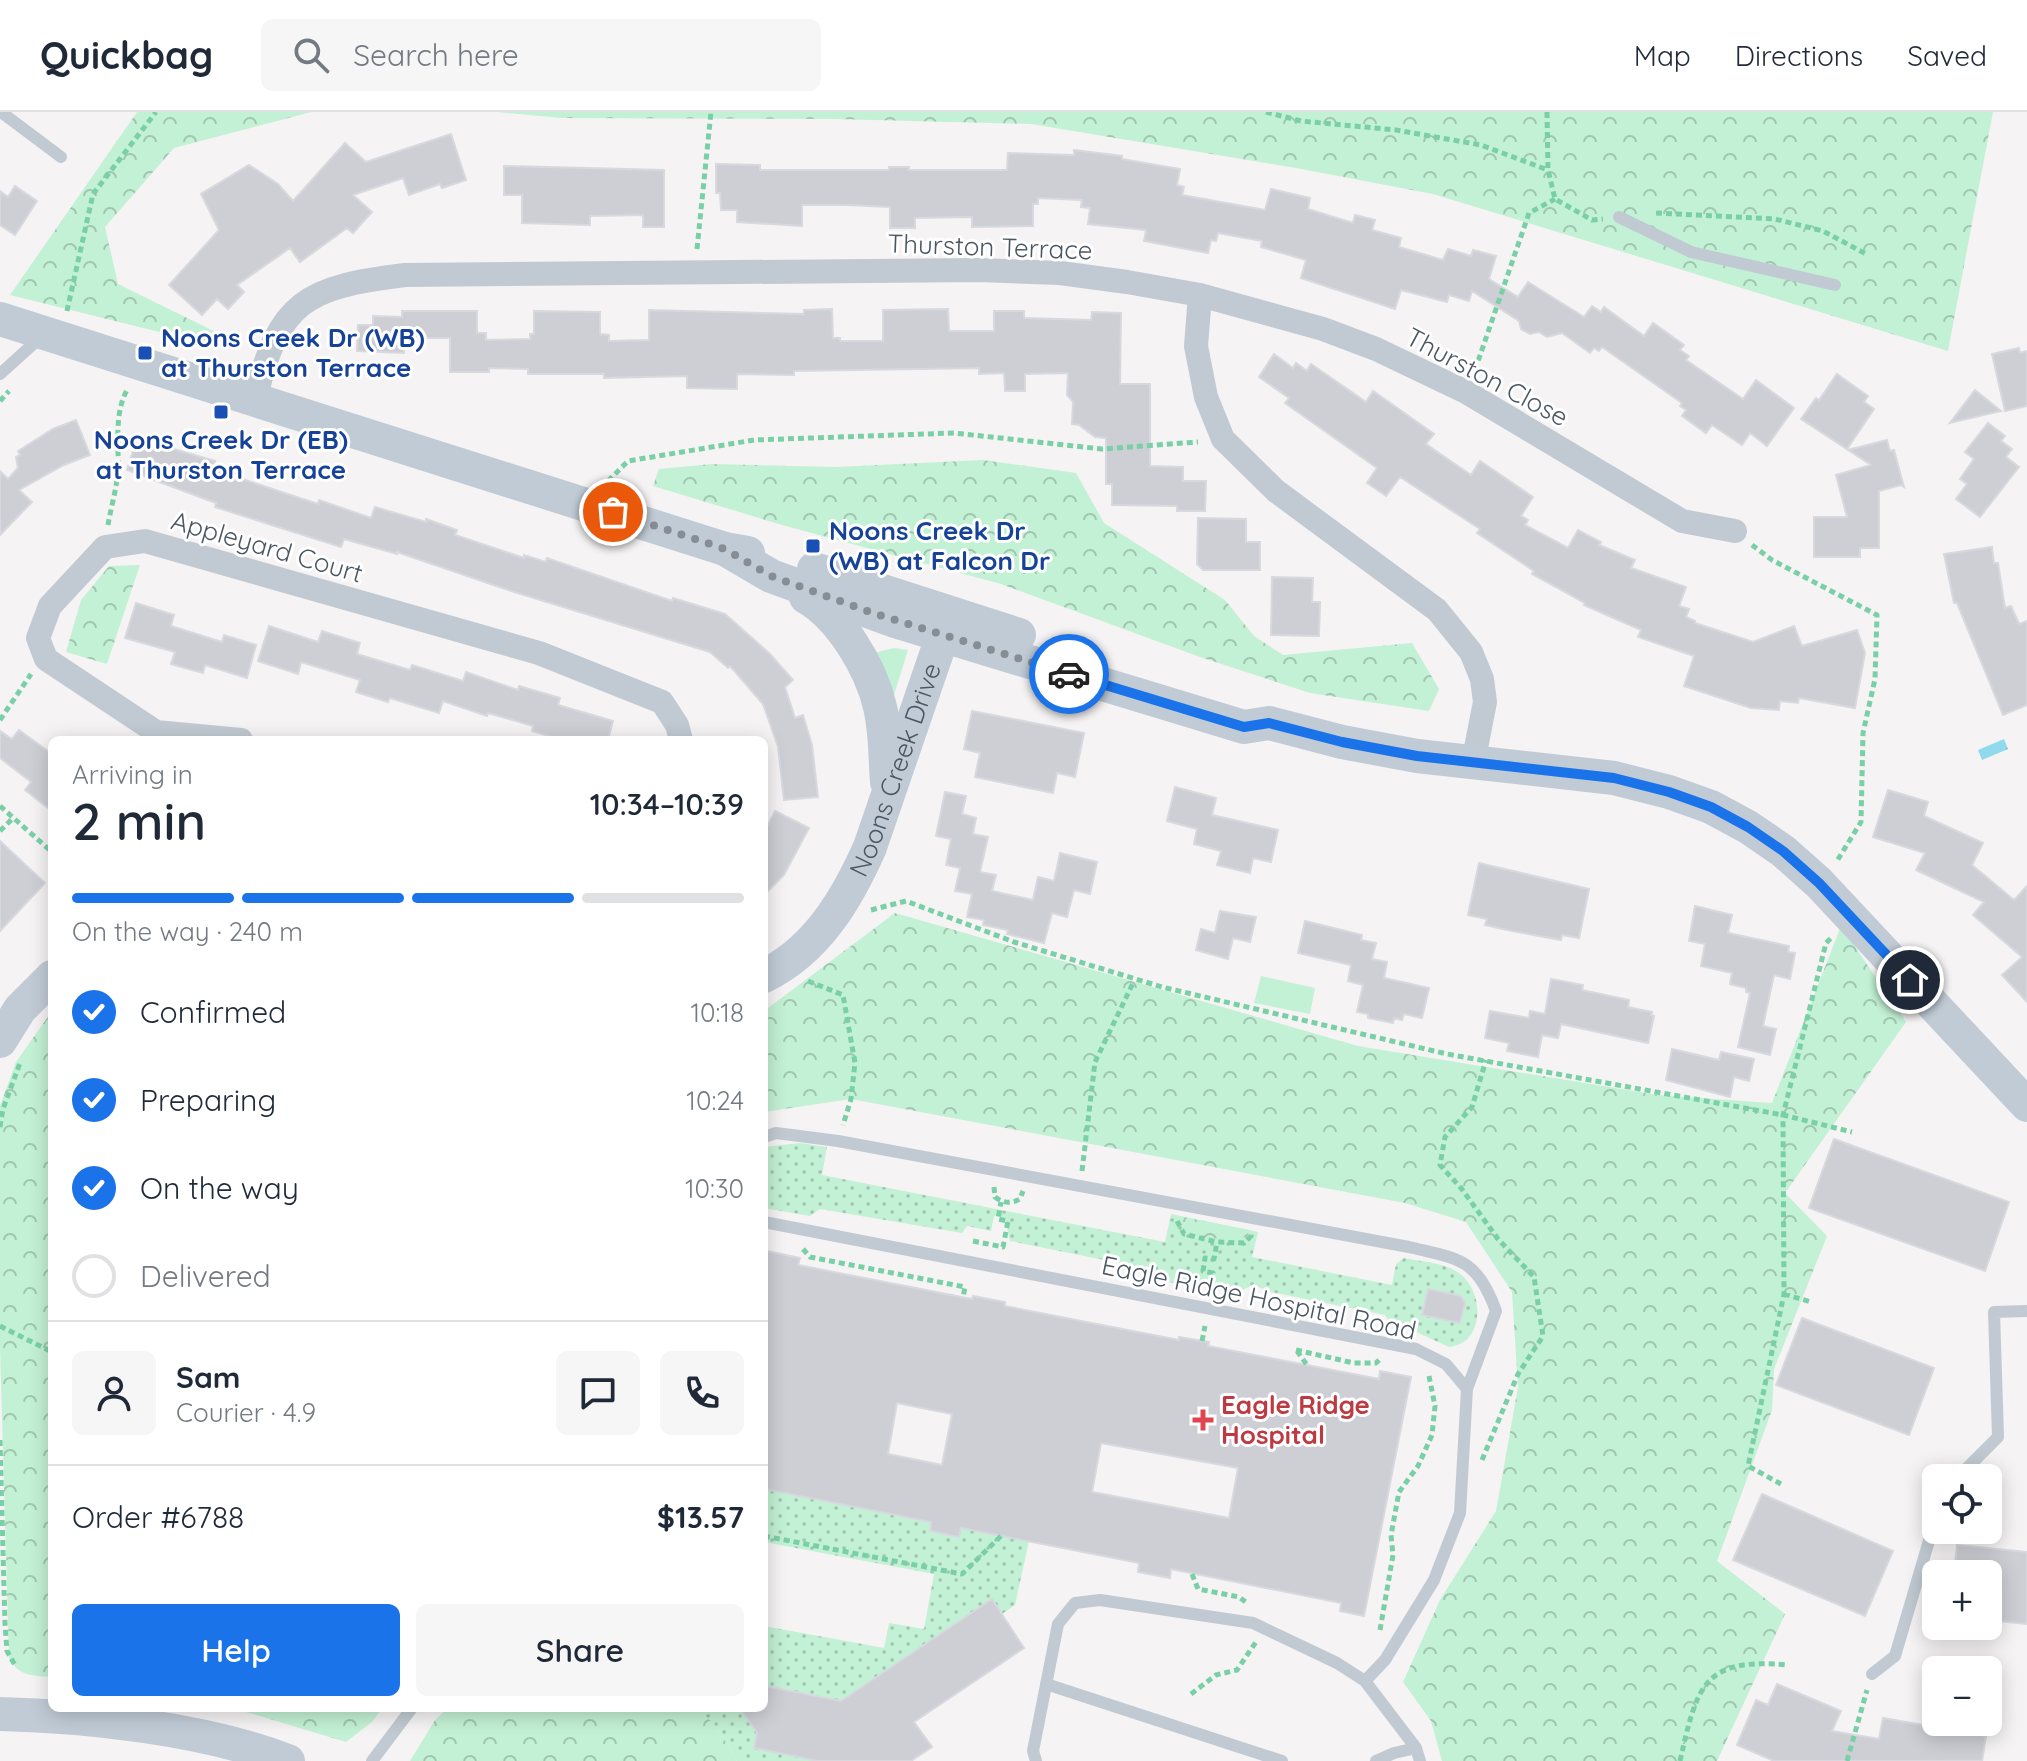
<!DOCTYPE html>
<meta charset="utf-8">
<style>
:root{--surface:#fff;--page:#f6f6f7;--text:#1f2937;--muted:#747a83;--line:#e0e1e3;--accent:#1a73e8}
body{margin:0;font-family:Quicksand,sans-serif;background:var(--page);color:var(--text);height:100vh;display:flex;flex-direction:column;font-size:30px;white-space:nowrap}
*{box-sizing:border-box;margin:0}
p{font-size:26px;color:var(--muted)}
.icon{flex:none;width:44px;height:44px;fill:none;stroke:currentColor;stroke-width:2;stroke-linecap:round;stroke-linejoin:round}
.map{position:relative;flex:1;overflow:hidden}
.details{position:absolute;left:48px;top:624px;width:720px;height:976px;display:flex;flex-direction:column;background:var(--surface);border-radius:12px;box-shadow:0 4px 20px #0003}
.details>*{flex:none}
.tools{position:absolute;left:1922px;top:1352px;display:grid;gap:16px}
.tools a{display:grid;place-items:center;width:80px;height:80px;border-radius:12px;background:var(--surface);box-shadow:0 4px 20px #0003;font-size:40px}
.pin{position:absolute;display:grid;place-items:center;width:68px;height:68px;color:#fff;margin:-34px;border:4px solid #fff;border-radius:50%;box-shadow:0 2px 8px #0007}
.courier{position:absolute;display:grid;place-items:center;width:80px;height:80px;margin:-40px;border:6px solid #1a73e8;border-radius:50%;background:#fff;color:#222;box-shadow:0 2px 10px #0007}
.headline em{font-style:normal;font-weight:600}
.headline div{display:flex;flex-direction:column-reverse}
.headline{display:flex;align-items:center;justify-content:space-between;height:136px;padding:0 24px}
h1{font-size:52px;font-weight:600;line-height:60px}
.bar{display:grid;grid-template-columns:repeat(4,1fr);gap:12px 8px;align-content:center;height:96px;padding:0 24px}
.bar i{height:10px;border-radius:6px;background:var(--line)}
.bar .active{background:var(--accent)}
.bar p{grid-column:span 4}
.line{display:flex;align-items:center;gap:20px;padding:0 24px;border-top:2px solid var(--line)}
.line div{flex:1}
.round{display:grid;place-items:center;flex:none;width:84px;height:84px;border-radius:12px;background:var(--page)}
ol{padding:0 24px;list-style:none}
li{display:flex;align-items:center;gap:24px;height:88px}
li p{margin-inline-start:auto}
li .icon{padding:8px;border-radius:50%;background:var(--accent);color:#fff;stroke-width:4}
li:last-child{color:var(--muted)}
li i{width:44px;height:44px;border:4px solid var(--line);border-radius:50%}
.button{display:flex;gap:16px;margin-top:auto;padding:16px 24px}
.button a{flex:1;height:92px;border-radius:12px;background:var(--accent);color:#fff;font-size:32px;font-weight:600;line-height:92px;text-align:center}
.button a+a{background:var(--page);color:var(--text)}
header{display:flex;align-items:center;gap:48px;box-sizing:border-box;height:112px;padding:0 40px;background:var(--surface);border-bottom:2px solid var(--line)}
header strong{font-size:38px}
nav{display:flex;gap:44px;margin-inline-start:auto;font-size:28px}
.search{width:560px;height:72px;background:var(--page);display:flex;align-items:center;gap:20px;box-sizing:border-box;padding:0 28px;border-radius:12px;color:var(--muted);font-size:30px}
.map>svg:first-child{display:block}
</style>
<header>
<strong>Quickbag</strong>
<div class="search"><svg class="icon" aria-label="search" viewBox="0 0 24 24"><circle cx="10" cy="10" r="6"/><path d="M15 15l6 6"/></svg>Search here</div>
<nav><a>Map</a><a>Directions</a><a>Saved</a></nav>
</header>
<div class="map">
<svg width="2027" height="1649" viewBox="0 0 2027 1649">
<defs>
<pattern id="grass-dots" width="8" height="8" patternUnits="userSpaceOnUse" patternTransform="scale(2)"><rect width="8" height="8" fill="#c3f1d5"/><path d="M2 2h.1M6 6h.1" fill="none" stroke="#a0c6b0" stroke-width="1.8" stroke-linecap="round"/></pattern>
<pattern id="forest-crowns" width="20" height="18" patternUnits="userSpaceOnUse" patternTransform="scale(2)"><rect width="20" height="18" fill="#c3f1d5"/><path d="M2 6a3 3 0 1 1 6 0M12 15a3 3 0 1 1 6 0" fill="none" stroke="#a0c6b0"/></pattern>
<pattern id="water-ripples" width="26" height="14" patternUnits="userSpaceOnUse" patternTransform="scale(2)"><rect width="26" height="14" fill="#90daee"/><path d="M2 4q2-2 4 0t4 0M15 11q2-2 4 0t4 0" fill="none" stroke="#78b4c4"/></pattern>
</defs>
<rect width="100%" height="100%" fill="#f5f3f3"/>
<path fill="url(#grass-dots)" d="M800 1031 827 1035 822 1063 1165 1130 1171 1102 1258 1120 1252 1145 1392 1173 1396 1152 1404 1146C1422 1150 1444 1150 1459 1161 1485 1180 1485 1231 1449 1235L1412 1218 1391 1213 1385 1203 1266 1179 1254 1172 1243 1178 1192 1169 1191 1174 1161 1169 1154 1158 1010 1129 1005 1106 994 1104 991 1119 967 1114 962 1121 820 1097 810 1104 764 1096V1035Z
M764 1377 931 1410 930 1419 959 1425 961 1416 1029 1429 1015 1493 1002 1502 991 1488 841 1589 767 1574 764 1587V1514L884 1536 889 1511 924 1517 934 1462 764 1430Z
M694 1596H750L757 1621 755 1636 818 1649H737L715 1612Z"/>
<path fill="url(#forest-crowns)" d="M137 0H311L174 36 105 115 118 172 232 228 224 236 10 183Z
M498 0H1993L1948 239 1433 82 1296 56 1031 12 835 7 562 6Z
M983 348 1076 361 1104 411 1225 488 1254 524 1283 543 1412 531 1439 577 1429 599 1310 581 1200 545 1001 472 782 413 653 374 659 357 712 352 837 355Z
M140 453 107 552 66 540 81 488 109 454Z
M895 801 1358 934 1658 983 1772 991 1841 814 1906 910 1785 1081 1827 1124 1774 1257 1772 1298 1717 1449 1785 1502 1717 1649H1442L1431 1609 1403 1570 1440 1488 1496 1399 1518 1275 1512 1180 1466 1110 1405 1091 851 987 764 1000V899Z
M52 899V1565C34 1564 18 1564 9 1546L0 1235V994L16 950Z
M1183 1105 1250 1118 1247 1125C1224 1129 1202 1128 1183 1112Z
M233 1596H382L373 1609 346 1630Z
M448 1596H694L715 1612 737 1649H410L435 1608Z"/>
<path fill="#c3f1d5" d="M894 536 908 538 893 586 874 541Z
M1261 864 1315 876 1310 902 1254 891Z"/>
<path fill="url(#water-ripples)" d="M2004 627 2008 637 1982 648 1978 638Z"/>
<path fill="#cdcfd5" stroke="#d7d9de" stroke-width="2" fill-rule="evenodd" d="M451 22 466 68 442 76 440 72 409 83 403 66 353 83 372 100 353 121 347 116 300 150 290 136 237 173 244 180 228 197 217 187 202 203 169 173 219 118 201 82 249 53 278 72 293 89 345 31 366 50Z
M1074 38 1122 44V47L1180 57 1177 73 1184 75 1182 83 1265 98 1271 77 1310 86 1308 97 1353 111 1355 103 1375 108 1372 118 1401 126 1399 135 1443 148 1448 137 1471 144 1473 138 1496 144 1489 167 1518 185 1528 170 1584 205 1592 194 1601 200 1604 195 1644 224 1653 211 1684 233 1680 238 1689 244 1686 248 1743 287 1756 268 1794 296 1767 334 1750 321 1742 333 1712 313 1706 321 1682 304 1686 298 1680 294 1682 291 1602 235 1599 239 1594 236 1590 241 1562 221 1547 225 1539 220 1530 222 1521 217 1519 209 1472 179 1469 189 1449 183 1447 190 1401 178 1395 197 1301 166 1306 148 1261 135 1262 129 1218 121 1216 129 1211 128 1208 141 1144 129 1146 118 1088 112 1090 96 1081 95 1082 88 1038 86V92H1033V114L972 115V105L915 106V116H890V95L847 93H802V114L737 110V98H721L720 81H716V52L760 53V58H889V55H909V58H1007L1008 41 1074 43Z
M504 54 664 58V115H643V103L590 104V113L522 111V83H504Z
M15 74 37 89 15 123 0 113V79L8 85Z
M832 197 833 226H840V229H883V198L948 197 949 219H994V199H1024V206L1091 208 1092 200 1121 201 1120 272H1150V354L1183 355V369H1206L1205 399H1177V394L1112 393V372H1106V326L1095 325 1079 313 1072 312 1073 290 1067 283 1068 261 1025 262V279H1005L1004 261 979 262V256L794 259V263L737 262V277L687 276V264L604 266V262H528V257L489 256V260H450V226H404V241L357 239 358 213H373V204L402 205V199H477V221H486V228L530 227V222H534V199L600 200V222L609 223V229L649 228V198L804 202V198Z
M2019 236 2020 241 2027 239V294L2005 299 1992 242Z
M1274 242 1293 256 1296 251 1307 259 1311 252 1366 290 1373 279 1434 322 1426 332 1471 363 1480 349 1533 385 1521 404 1528 408 1525 413 1568 436 1578 418 1601 430 1599 433 1635 448 1631 456 1686 475 1679 494 1689 497 1686 505 1695 509V511L1753 530 1794 514 1802 534 1857 518 1865 541 1855 596 1799 586 1798 591 1780 589 1779 598 1751 596 1684 574 1694 544 1638 525 1641 518 1584 493 1585 491 1532 462 1534 459 1477 421 1480 417 1400 365 1386 384 1367 371 1377 356 1285 291 1289 286 1259 265Z
M1837 262 1868 284 1864 290 1874 297 1847 337 1801 307 1816 286 1819 288Z
M1975 278 2001 299 1950 311Z
M76 308 90 343 64 353 19 378 32 390 0 423V359L8 367 18 356 16 345 20 343 18 339 53 317Z
M1988 311 2005 324 2001 329 2012 337 2006 345 2019 355 1980 405 1956 387 1967 372 1960 367 1974 347 1965 340Z
M1887 328 1890 339 1894 338 1904 375 1901 373 1879 379V436H1860V445H1814V405H1847L1836 363 1871 353 1848 338Z
M146 329 215 349 212 357 318 392 319 388 371 406 375 395 426 410V407L457 418 455 423 524 446V443L546 450 547 446 672 489 673 486 725 502 770 542 793 568 785 575 795 606 803 603 812 633 818 685 784 688 778 635 763 592 730 554 728 556 710 540 511 479 397 440V442L344 427 341 435 215 395 216 391 127 358 134 336 142 339Z
M1198 406 1246 407V430H1260V458H1203L1197 452Z
M1992 435 1994 451H1998L2005 496 2011 494 2019 512 2027 509V593L2003 603 1957 491H1954L1944 442Z
M1272 465 1313 466 1312 490H1320L1319 524 1271 523Z
M136 491 174 503 171 514 222 530 224 523 256 533 247 566 205 553 203 561 171 552 175 540 125 526Z
M269 514 318 530 322 519 360 531 357 542 410 558 412 553 463 569 466 560 518 578 519 574 560 586 558 593 613 609 608 628H563L532 619 533 614 488 601 487 604 443 589 439 601 390 586 388 590 356 580 360 568 301 550 298 562 258 549Z
M972 599 1084 621 1075 665 1057 661 1053 681 975 665 980 641 964 637Z
M19 618 52 642V699L25 678 31 670 0 646V619L12 627Z
M1175 675 1216 686 1212 703 1278 718 1271 750 1253 746 1250 761 1217 753 1221 739 1194 732 1197 717 1167 709Z
M1888 678 1928 690 1924 704 1983 731 1972 753 2014 788 2027 774V890L2002 863 2022 845 1973 803 1984 790 1916 758 1925 741 1873 725Z
M945 680 966 684 962 702 976 706 973 722 988 725 980 760 996 763 992 779 1033 788 1038 765 1054 769 1060 741 1097 750 1090 782 1074 778 1067 805 1052 801 1044 831 1007 822 1008 818 983 813 984 808 967 805 972 782 955 779 960 756 946 753 951 727 936 724Z
M775 699 809 716 784 763 764 783V720Z
M0 729 45 771 0 819Z
M1479 751 1589 777 1579 826 1562 823 1561 828 1512 819 1485 813 1487 807 1468 803Z
M1695 794 1732 803 1728 821 1789 834 1788 840 1795 841 1790 867 1774 863 1763 914 1776 917 1770 943 1738 935 1750 881 1746 880V876L1730 872 1732 861 1701 854 1705 832 1689 829Z
M1220 799 1256 805 1250 830 1233 826 1228 847 1196 838 1201 817 1215 821Z
M1305 809 1362 823 1361 828 1376 831 1372 847 1387 850 1384 866 1429 876 1422 906 1404 902 1402 908 1394 906 1393 911 1368 906V902L1357 900 1363 873 1348 869 1351 853 1298 841Z
M1551 867 1583 873 1582 878 1629 888 1628 895 1652 900 1651 903 1654 904 1648 931 1561 912 1558 926 1542 923 1538 945 1507 939 1509 931 1485 926 1490 899 1529 906 1530 899 1545 902Z
M1672 937 1719 948 1721 940 1754 947 1749 969 1734 965 1730 985 1666 968Z
M1834 1027 2009 1090 1985 1159 1809 1096Z
M767 1139 800 1146 798 1153 972 1187 973 1184 1005 1190V1194L1179 1228V1225L1209 1230 1208 1234 1307 1253 1379 1267 1380 1259 1411 1265 1364 1504 1340 1499 1341 1491 1171 1457 1170 1466 1138 1460 1139 1451 961 1416 959 1425 930 1419 931 1410 764 1377V1155ZM897 1291 952 1302 942 1353 888 1342ZM1101 1331 1238 1356 1229 1406 1092 1380Z
M1428 1177 1461 1184 1465 1191 1460 1211 1422 1203Z
M1802 1206 1934 1256 1909 1323 1776 1273Z
M1762 1382 1893 1439 1865 1504 1733 1448Z
M1957 1433 2027 1440V1512L1988 1508V1462H1954Z
M992 1487 1024 1536 914 1610 932 1635 911 1649H818L754 1636 757 1621 740 1596H764L766 1574 841 1589Z
M1777 1572 1841 1599 1832 1619 1879 1627 1883 1606 1986 1624 1982 1649H1774L1737 1633 1756 1588 1768 1593Z"/>
<g fill="none" stroke-linecap="round" stroke-linejoin="round">
<path stroke="#7ad0a6" stroke-width="5" stroke-dasharray="6 4" stroke-linecap="butt" d="M1266 0 1301 9 1396 18 1481 33 1548 58
M1547 0 1548 58 1555 87 1592 108 1603 107
M1656 101 1775 107 1823 119 1868 143
M697 137 711 0
M67 199 93 82 156 0
M1475 258 1529 101 1555 87
M0 289 9 279
M608 369 628 349 754 328 954 321 1102 337 1198 330
M108 413C111 395 117 376 118 357 119 331 114 302 127 278
M1752 433 1772 448 1877 503 1875 567 1863 621 1861 710 1837 749
M0 608 31 562
M0 694 52 740
M0 719 13 706
M871 798 906 789 1014 830 1162 875 1447 942 1783 1003 1852 1020
M808 869 843 883 855 951 851 987 843 1013
M0 1015 3 997 20 951
M1082 1059 1095 950 1134 869
M994 1075 995 1085C1003 1091 1011 1092 1020 1087L1023 1079
M1177 1109 1184 1122 1217 1130 1244 1131 1252 1123
M973 1129 1003 1135 1008 1109 998 1107 1001 1090
M803 1137 810 1145 965 1175 963 1186
M1210 1181 1213 1161 1203 1159 1205 1146 1214 1147 1217 1130
M1784 1182 1811 1190
M0 1214 52 1240
M1202 1229 1205 1214
M1296 1238 1354 1251H1376L1379 1248
M1297 1239 1307 1253
M0 1328 5 1512 7 1539 15 1553
M1482 1348 1518 1262 1543 1224 1534 1165 1498 1127 1461 1076 1440 1053 1445 1025 1472 995 1486 948
M1781 1372 1748 1354 1784 1182 1783 1003 1826 831 1831 826
M764 1424 962 1462 1001 1424
M1192 1462 1198 1477 1239 1485 1247 1491
M1380 1518 1393 1443 1391 1423 1399 1380 1418 1354 1432 1323 1435 1294 1429 1264
M1191 1582 1216 1563 1237 1558 1256 1530
M1680 1649C1697 1574 1703 1545 1788 1553
M1847 1649 1867 1578"/>
<path stroke="#c1cad2" stroke-width="12" d="M1 0 61 45
M1619 105 1691 140 1835 173
M0 262 42 224
M764 1025 776 1021 838 1029 1409 1135C1459 1147 1477 1146 1496 1199L1467 1277 1460 1401 1434 1468 1385 1548 1365 1569 1416 1636 1420 1649
M764 1110 1416 1237 1446 1252 1467 1277
M1957 1366 1998 1325 1994 1200 2027 1199
M1872 1562 1895 1544 1936 1405
M1046 1572 1282 1649
M372 1649 412 1596
M1036 1649 1033 1639 1058 1512 1075 1491 1100 1488 1253 1511 1337 1551 1365 1569
M1376 1649 1394 1641 1416 1636"/>
<path stroke="#c1cad2" stroke-width="24" d="M1200 183 1196 234 1206 285 1223 327 1276 379 1437 498 1471 540 1482 567 1485 590 1473 651
M255 289C278 188 307 175 405 163L979 158 1060 161 1127 170 1200 183 1323 217 1376 237 1466 280 1682 409 1735 419
M241 628 156 620 46 547 38 526 50 494 105 435 145 429 539 541 662 590 677 613 681 628"/>
<g stroke="#c1cbd6" stroke-width="34">
<path d="M0 207 725 437 748 441"/>
<path d="M725 437 771 464 895 509 1244 615 1269 611 1342 630 1417 644 1614 666 1669 680 1711 695 1748 715 1783 739 1819 771 2027 993"/>
<path d="M814 457 1019 523"/>
<path d="M806 485C841 505 871 556 880 595 886 619 885 646 887 670"/>
<path id="s1" d="M764 864C817 838 847 787 870 735L949 505"/>
<path d="M0 929 20 897 52 865"/>
<path d="M0 1602C88 1604 205 1617 288 1649"/>
</g>
</g>
<g fill="none" stroke-linecap="round" stroke-linejoin="round">
<path stroke="#868d94" stroke-width="8" stroke-dasharray="0 14.4" d="M613 400 725 437 771 464 870 500 1069 562"/>
<path stroke="#1a73e8" stroke-width="10" d="M1069 562 1244 615 1269 611 1342 630 1417 644 1614 666 1669 680 1711 695 1748 715 1783 739 1819 771 1910 868"/>
</g>
<g fill="#1a4fb4" stroke="#fff" stroke-width="3">
<rect x="137" y="233" width="16" height="16" rx="4"/>
<rect x="213" y="292" width="16" height="16" rx="4"/>
<rect x="805" y="426" width="16" height="16" rx="4"/>
</g>
<path fill="#e0444e" stroke="#fff" stroke-width="3" d="M1199 1296h8v8h8v8h-8v8h-8v-8h-8v-8h8z"/>
<g text-anchor="middle" stroke-width="6" stroke-linejoin="round" paint-order="stroke">
<g font-size="26" fill="#4a5661" stroke="#fff">
<text transform="translate(990 135) rotate(2)" y="9">Thurston Terrace</text>
<text transform="translate(1487 265) rotate(28)" y="9">Thurston Close</text>
<text transform="translate(267 435) rotate(16)" y="9">Appleyard Court</text>
<text dy="9" stroke="none"><textPath href="#s1" startOffset="252">Noons Creek Drive</textPath></text>
<text transform="translate(1259 1186) rotate(12)" y="9">Eagle Ridge Hospital Road</text>
</g>
<g font-size="26" font-weight="bold" fill="#164399" stroke="#fff" text-anchor="start">
<text x="161" y="235">Noons Creek Dr (WB)<tspan x="161" dy="30">at Thurston Terrace</tspan></text>
<text x="221" y="337" text-anchor="middle">Noons Creek Dr (EB)<tspan x="221" dy="30">at Thurston Terrace</tspan></text>
<text x="829" y="428">Noons Creek Dr<tspan x="829" dy="30">(WB) at Falcon Dr</tspan></text>
</g>
<g font-size="26" font-weight="bold" fill="#be3a42" stroke="#fff" text-anchor="start">
<text x="1221" y="1302">Eagle Ridge<tspan x="1221" dy="30">Hospital</tspan></text>
</g>
</g>
</svg>
<div class="tools">
<a><svg class="icon" aria-label="locate" viewBox="0 0 24 24"><circle cx="12" cy="12" r="6"/><path d="M12 2v4M12 18v4M2 12h4M18 12h4"/></svg></a>
<a>+</a>
<a>−</a>
</div>
<div class="pin" style="left:613px;top:400px;background:#ea580c"><svg class="icon" aria-label="bag" viewBox="0 0 24 24"><path d="M5 8h14l-1 12H6zM9 8a3 3 0 0 1 6 0"/></svg></div>
<div class="pin" style="left:1910px;top:868px;background:#1f2937"><svg class="icon" aria-label="home" viewBox="0 0 24 24"><path d="M3 11l9-7 9 7M6 9v11h12V9"/></svg></div>
<div class="courier" style="left:1069px;top:562px"><svg class="icon" aria-label="car" viewBox="0 0 24 24"><path d="M5 17H2v-5l4-1 3-4h7l3 4 3 1v5h-3M9 17h6M6 11h13"/><circle cx="7" cy="17" r="2"/><circle cx="17" cy="17" r="2"/></svg></div>
<section class="details">
<div class="headline"><div><h1>2 min</h1><p>Arriving in</p></div><em>10:34–10:39</em></div>
<div class="bar"><i class="active"></i><i class="active"></i><i class="active"></i><i></i><p>On the way · 240 m</p></div>
<ol>
<li><svg class="icon" aria-label="check" viewBox="0 0 24 24"><path d="M5 12l5 5 9-10"/></svg>Confirmed<p>10:18</p></li>
<li><svg class="icon" aria-label="check" viewBox="0 0 24 24"><path d="M5 12l5 5 9-10"/></svg>Preparing<p>10:24</p></li>
<li><svg class="icon" aria-label="check" viewBox="0 0 24 24"><path d="M5 12l5 5 9-10"/></svg>On the way<p>10:30</p></li>
<li><i></i>Delivered</li>
</ol>
<div class="line" style="height:144px"><a class="round"><svg class="icon" aria-label="person" viewBox="0 0 24 24"><circle cx="12" cy="8" r="4"/><path d="M4 21q1-7 8-7t8 7"/></svg></a><div><b>Sam</b><p>Courier · 4.9</p></div><a class="round"><svg class="icon" aria-label="chat" viewBox="0 0 24 24"><path d="M4 5h16v11H9l-5 4z"/></svg></a><a class="round"><svg class="icon" aria-label="phone" viewBox="0 0 24 24"><path d="M5 4h4l2 5-3 2q2 4 5 5l2-3 5 2v4C11 20 4 13 5 4z"/></svg></a></div>
<div class="line" style="height:104px"><div>Order #6788</div><b>$13.57</b></div>
<div class="button"><a>Help</a><a>Share</a></div>
</section>
</div>
